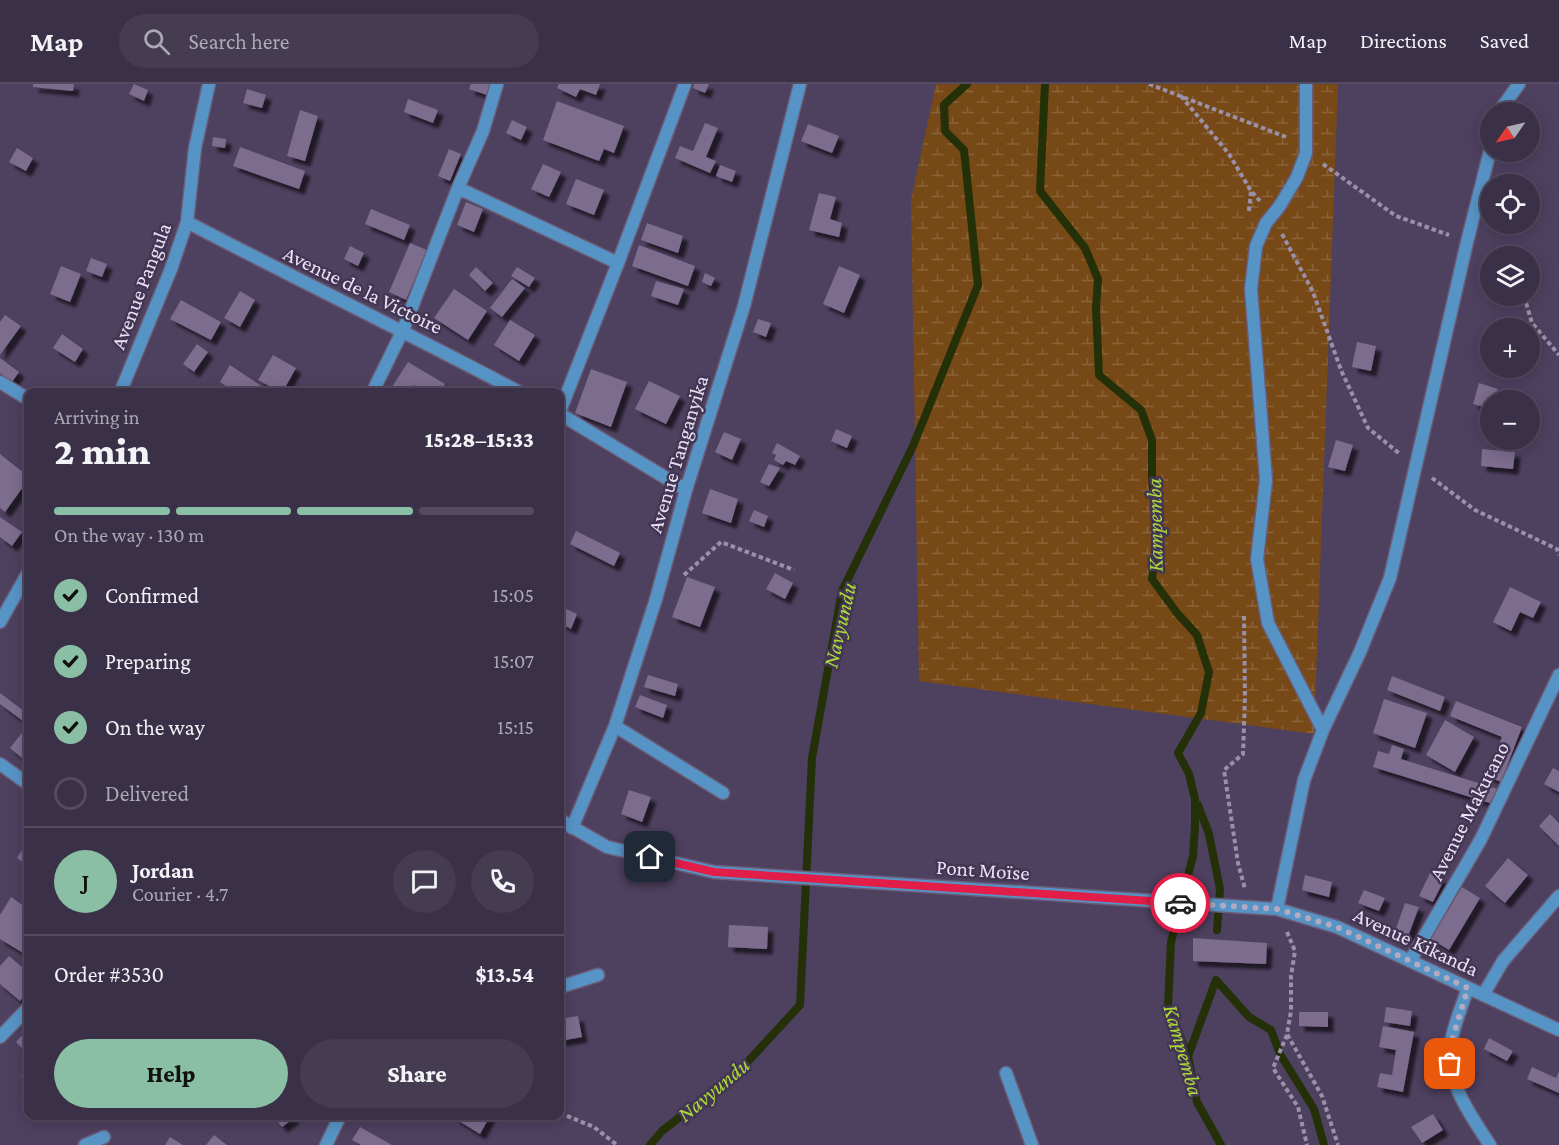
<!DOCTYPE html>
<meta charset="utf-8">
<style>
:root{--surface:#3a3047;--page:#453c52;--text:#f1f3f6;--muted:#aba9b4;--line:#544b60;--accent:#8abfa5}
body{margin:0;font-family:"Crimson Pro",serif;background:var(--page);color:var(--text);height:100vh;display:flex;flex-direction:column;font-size:22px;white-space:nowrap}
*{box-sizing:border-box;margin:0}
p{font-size:20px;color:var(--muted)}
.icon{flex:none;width:33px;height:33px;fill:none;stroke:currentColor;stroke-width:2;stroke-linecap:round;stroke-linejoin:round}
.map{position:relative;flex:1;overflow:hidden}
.drawer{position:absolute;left:24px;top:304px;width:540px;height:732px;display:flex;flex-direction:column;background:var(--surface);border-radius:12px;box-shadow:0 3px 15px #0003,0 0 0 2px var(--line)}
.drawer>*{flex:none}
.needle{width:39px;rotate:236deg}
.fabs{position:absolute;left:1480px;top:18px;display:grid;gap:12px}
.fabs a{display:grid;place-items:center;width:60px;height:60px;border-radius:50%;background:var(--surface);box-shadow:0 3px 15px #0003,0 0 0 2px var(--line);font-size:30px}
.pin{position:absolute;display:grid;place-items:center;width:51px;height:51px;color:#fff;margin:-26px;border-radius:12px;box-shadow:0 3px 9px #0006}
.courier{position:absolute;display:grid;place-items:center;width:60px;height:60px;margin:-30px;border:4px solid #e11d48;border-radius:50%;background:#fff;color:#222;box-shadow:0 2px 8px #0007}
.overview em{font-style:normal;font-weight:800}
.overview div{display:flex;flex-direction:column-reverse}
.overview{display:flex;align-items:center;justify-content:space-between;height:102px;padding:0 30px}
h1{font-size:39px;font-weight:800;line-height:45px}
.bar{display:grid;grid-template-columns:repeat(4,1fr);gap:9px 6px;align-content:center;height:72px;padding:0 30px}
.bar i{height:8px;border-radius:4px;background:var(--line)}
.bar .selected{background:var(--accent)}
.bar p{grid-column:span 4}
.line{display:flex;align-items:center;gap:15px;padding:0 30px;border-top:2px solid var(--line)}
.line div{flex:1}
.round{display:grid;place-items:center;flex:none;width:63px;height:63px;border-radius:32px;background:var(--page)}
ol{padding:0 30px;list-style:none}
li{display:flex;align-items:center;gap:18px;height:66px}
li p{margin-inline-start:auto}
li .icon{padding:6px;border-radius:50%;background:var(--accent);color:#111;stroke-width:4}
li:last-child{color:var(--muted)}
li i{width:33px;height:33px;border:3px solid var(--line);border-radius:50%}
.button{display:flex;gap:12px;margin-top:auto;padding:12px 30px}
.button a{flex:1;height:69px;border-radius:36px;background:var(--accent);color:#111;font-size:24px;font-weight:800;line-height:69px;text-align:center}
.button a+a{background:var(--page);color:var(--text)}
header{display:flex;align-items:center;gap:36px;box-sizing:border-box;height:84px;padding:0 30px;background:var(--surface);border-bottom:2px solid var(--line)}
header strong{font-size:28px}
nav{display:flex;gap:33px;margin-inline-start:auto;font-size:21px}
.search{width:420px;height:54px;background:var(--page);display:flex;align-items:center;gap:15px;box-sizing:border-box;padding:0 21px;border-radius:33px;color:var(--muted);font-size:22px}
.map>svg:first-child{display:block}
</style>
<header>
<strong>Map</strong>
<div class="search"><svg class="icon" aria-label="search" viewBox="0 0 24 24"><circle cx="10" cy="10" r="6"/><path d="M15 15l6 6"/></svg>Search here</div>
<nav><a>Map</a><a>Directions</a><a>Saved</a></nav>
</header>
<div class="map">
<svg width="1559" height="1061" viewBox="0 0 1559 1061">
<defs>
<pattern id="wetland-marsh" width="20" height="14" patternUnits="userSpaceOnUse" patternTransform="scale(1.5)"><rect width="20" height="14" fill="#764917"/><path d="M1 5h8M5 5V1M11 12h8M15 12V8" fill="none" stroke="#8a6339"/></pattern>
<filter id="shadow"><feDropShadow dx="5.5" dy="5.5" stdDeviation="1.5" flood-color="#0009"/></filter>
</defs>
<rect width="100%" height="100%" fill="#4e405f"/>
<path fill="url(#wetland-marsh)" d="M936 0H1338L1314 650 919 597 911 116Z"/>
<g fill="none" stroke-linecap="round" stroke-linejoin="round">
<path stroke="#243007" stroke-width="8" d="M1045 0 1040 107 1085 164 1098 195 1096 224 1099 291 1141 326 1152 356V393L1157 457 1152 495 1177 529 1197 551 1209 588 1201 629 1178 669 1189 690 1195 715V742L1193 772 1171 858 1168 922 1188 972 1197 1018 1221 1061
M1198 721 1209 750 1220 805 1217 846
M1188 972 1216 896 1249 933 1271 946 1280 970 1314 1025 1324 1061
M650 1061 662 1047 742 984 800 921 812 674 842 507 913 362 978 201 964 66 945 47 944 21 967 0"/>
</g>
<path fill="#7b6c8e" filter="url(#shadow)" d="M33 0H74L73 7 33 3Z
M134 0 148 6 144 17 129 10Z
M471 0H490L487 11 469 5Z
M559 0H600L596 11 580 5 576 13 557 4Z
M694 0H709L705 9 693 4Z
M247 5 266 11 262 24 243 19Z
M408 15 438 26 433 39 404 28Z
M557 17 624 42 614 69 604 65 599 77 543 56Z
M300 26 318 32 305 77 287 72Z
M512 36 527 43 521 56 506 49Z
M705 39 718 44 706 73 716 77 710 89 675 74 680 62 693 67Z
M808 40 839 52 832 69 801 57Z
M213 53 226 55 225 64 212 62Z
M240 63 305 87 299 105 233 82Z
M17 64 33 74 26 87 9 78Z
M449 65 461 70 450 97 438 92Z
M543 80 561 88 549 113 531 105Z
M720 81 736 87 732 98 716 92Z
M576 95 604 106 594 131 566 120Z
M819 109 836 113 830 135 842 139 839 153 809 146Z
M466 118 483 125 474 148 457 141Z
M371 125 410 141 404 156 365 140Z
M647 139 683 152 678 169 641 156Z
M410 159 427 166 406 216 389 208Z
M639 161 695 182 688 202 632 182Z
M350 162 364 169 358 182 344 175Z
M91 174 107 180 102 193 86 187Z
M61 182 81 190 70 218 50 210Z
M839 182 860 191 844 229 823 220Z
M476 183 493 199 485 207 469 191Z
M517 183 535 194 529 203 511 192Z
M705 189 715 194 711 202 702 198Z
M512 195 525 204 502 233 490 224Z
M656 197 684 205 678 221 651 212Z
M454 205 487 227 468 256 434 234Z
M240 207 255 216 240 243 224 234Z
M181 216 221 238 211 256 170 235Z
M5 231 21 242 0 271V238Z
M758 235 771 239 766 253 753 248Z
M510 236 535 251 519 277 494 261Z
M62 250 83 265 75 278 53 264Z
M1357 258 1376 262 1371 287 1352 283Z
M197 260 208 268 194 288 183 280Z
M273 271 296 284 282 309 258 296Z
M0 274 19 288 12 298 0 289Z
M408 278 445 300 440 309H428L414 301 409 309H388Z
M230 281 263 303 259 309H236L220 298Z
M591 285 627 298 611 343 575 329Z
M649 297 680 312 666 340 635 325Z
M1479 299 1498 305 1495 316H1491V325L1473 320Z
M1501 310 1530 315V316H1500Z
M836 345 852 352 847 364 831 357Z
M724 348 741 355 732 376 715 368Z
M1336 356 1353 361 1345 387 1328 383Z
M777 359 800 372 795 381 786 377 783 381 774 376 776 371 772 369Z
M1482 365 1515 368 1513 385 1481 382Z
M0 370 28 392V396L5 428 0 424Z
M769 380 780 384 769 402 760 398Z
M710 405 738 415 731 439 702 429Z
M754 426 768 432 764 443 749 437Z
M0 433 22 448 12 462 0 453Z
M576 447 620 469 614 482 570 460Z
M775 489 793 499 785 515 766 505Z
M687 493 715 503 700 543 672 533Z
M1510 503 1541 518 1533 534 1520 528 1511 547 1493 538Z
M560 522 577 530 571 545 560 539Z
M648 591 678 600 675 612 644 603Z
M1392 592 1445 613 1440 627 1387 606Z
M0 609 28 630 23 637 0 620Z
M640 611 667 621 663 634 635 623Z
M1384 615 1427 629 1415 664 1373 649Z
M1456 617 1522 643 1501 698 1487 692 1502 653 1450 632Z
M1445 636 1474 653 1455 688 1426 671Z
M28 641V679L10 664Z
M1392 661 1404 665 1401 675 1501 706 1496 721 1373 683 1378 667 1389 670Z
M1553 684 1559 687V708L1544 700Z
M629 706 651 713 642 738 621 730Z
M1550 730 1559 739V762L1539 742Z
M28 757V782L17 774Z
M1508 774 1528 791 1505 819 1485 802Z
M1430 789 1444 796 1433 818 1419 812Z
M1305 791 1332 798 1329 813 1302 806Z
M1462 803 1480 814 1449 866 1431 855Z
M1364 806 1385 814 1379 827 1358 819Z
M11 813 28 825V872L0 855V831Z
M1405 819 1419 823 1407 855 1394 850Z
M729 841 768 843 767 865 728 863Z
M1193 854 1267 859 1266 880 1193 877Z
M9 872 28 888V907L20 917 0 900V882Z
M1386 923 1412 927 1410 942 1384 938Z
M1299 928H1328V943L1299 942Z
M578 932 582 953 560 957V935Z
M1383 942 1414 948 1403 1008 1377 1003 1380 989 1392 991 1396 966 1379 963Z
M28 945V970L16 958Z
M1489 954 1513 967 1507 977 1484 965Z
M28 983V999L21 992Z
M1532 983 1556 994 1559 988V1009L1527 995Z
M1433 1030 1443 1046 1422 1059 1411 1043Z
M273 1032H292L294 1034 282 1043Z
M455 1032H490L480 1050 454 1034Z
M360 1043 392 1061H361L352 1056Z
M214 1051 227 1061H206Z
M170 1053 183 1061H165Z"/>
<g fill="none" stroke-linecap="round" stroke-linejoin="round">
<g stroke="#6a5d7a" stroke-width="15">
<path id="street" d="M1306 0V69L1297 93 1279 123 1266 139 1256 162 1251 205 1266 396 1257 475 1268 539 1323 646
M1501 28 1503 22 1519 0
M458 104 618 179
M187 138C298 196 410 250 521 309
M0 298 28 315
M120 309 171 185 187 138 195 64 209 0
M372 309 403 246 458 104 483 47 497 0
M560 327 618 179 685 0
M560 330 686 406
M0 538 28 489
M615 642 723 709
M0 680 28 700
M560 736 607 763 714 788 1277 825 1337 843 1559 946
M572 744 615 642 656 515 686 406 744 222 800 0
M1277 825 1304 696 1323 646 1360 568 1390 494 1467 158 1491 63
M1410 877 1481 755 1559 591
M560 903 598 891
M1468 904C1462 922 1454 940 1451 958 1445 998 1470 1030 1490 1061
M1483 911 1503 877 1559 812
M0 953 28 924
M1006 989 1032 1061
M85 1061 104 1053
M326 1061 340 1032"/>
</g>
<path stroke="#9b90a9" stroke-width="4" stroke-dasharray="4.5 3" stroke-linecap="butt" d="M1149 0 1286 53
M1181 12 1229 70 1251 107 1260 117
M1323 80 1396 132 1449 151
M1249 127 1251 107
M1282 150 1313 208 1341 286 1368 344 1400 370
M1524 212 1532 239 1559 271
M1432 394 1475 426 1557 465 1559 471
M684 491 721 458 794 486
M1244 532 1245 613 1243 670 1224 686 1238 779 1245 805
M1287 848 1295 867 1291 892V927L1287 950 1322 1012 1338 1061
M1287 951 1273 984 1298 1023 1307 1061
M560 1029 594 1043 617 1061"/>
<use href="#street" stroke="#5794c6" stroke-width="12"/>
</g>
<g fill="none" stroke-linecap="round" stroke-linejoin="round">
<path stroke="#b3a9c0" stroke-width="6" stroke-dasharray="0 10.8" d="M1180 819 1277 825 1337 843 1468 904 1451 959 1450 980"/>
<path stroke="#e11d48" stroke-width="8" d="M650 773 714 788 1180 819"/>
</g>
<g text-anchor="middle" stroke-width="5" stroke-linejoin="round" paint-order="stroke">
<g font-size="21" fill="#eae2f5" stroke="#433654">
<text transform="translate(141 202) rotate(-69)" y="7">Avenue Pangula</text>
<text transform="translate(363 206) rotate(26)" y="7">Avenue de la Victoire</text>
<text transform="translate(678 370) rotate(-73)" y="7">Avenue Tanganyika</text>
<text transform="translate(1469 727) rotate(-63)" y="7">Avenue Makutano</text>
<text transform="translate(983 786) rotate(4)" y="7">Pont Moïse</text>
<text transform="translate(1416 858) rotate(25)" y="7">Avenue Kikanda</text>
</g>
<g font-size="22" font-style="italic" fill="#adda39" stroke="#433654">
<text transform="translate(1154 441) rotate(-91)" y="8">Kampemba</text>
<text transform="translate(839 541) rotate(-77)" y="8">Navyundu</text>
<text transform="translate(1184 966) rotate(74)" y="8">Kampemba</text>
<text transform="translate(713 1005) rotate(-40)" y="8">Navyundu</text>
</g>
</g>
</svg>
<div class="fabs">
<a><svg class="needle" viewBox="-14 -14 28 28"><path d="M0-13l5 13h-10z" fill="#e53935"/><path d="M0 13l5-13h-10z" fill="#aba9b4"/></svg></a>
<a><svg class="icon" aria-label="locate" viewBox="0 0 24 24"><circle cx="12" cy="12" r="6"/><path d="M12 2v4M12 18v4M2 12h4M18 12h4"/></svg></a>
<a><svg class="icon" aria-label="layers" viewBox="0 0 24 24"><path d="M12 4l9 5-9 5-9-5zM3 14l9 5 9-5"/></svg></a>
<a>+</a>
<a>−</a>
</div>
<div class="pin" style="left:1450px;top:980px;background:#ea580c"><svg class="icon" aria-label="bag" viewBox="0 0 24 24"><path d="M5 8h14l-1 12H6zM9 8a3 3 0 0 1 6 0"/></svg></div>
<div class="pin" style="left:650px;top:773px;background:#1f2937"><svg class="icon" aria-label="home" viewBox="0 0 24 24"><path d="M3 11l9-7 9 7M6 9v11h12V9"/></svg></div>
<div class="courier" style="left:1180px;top:819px"><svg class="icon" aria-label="car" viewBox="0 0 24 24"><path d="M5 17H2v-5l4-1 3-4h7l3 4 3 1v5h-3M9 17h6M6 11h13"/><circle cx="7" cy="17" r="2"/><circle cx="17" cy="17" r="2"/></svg></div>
<section class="drawer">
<div class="overview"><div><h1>2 min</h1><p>Arriving in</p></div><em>15:28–15:33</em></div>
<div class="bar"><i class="selected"></i><i class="selected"></i><i class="selected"></i><i></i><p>On the way · 130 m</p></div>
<ol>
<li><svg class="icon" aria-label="check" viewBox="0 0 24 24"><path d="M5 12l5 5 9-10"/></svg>Confirmed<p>15:05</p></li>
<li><svg class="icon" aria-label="check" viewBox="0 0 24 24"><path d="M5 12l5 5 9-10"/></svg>Preparing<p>15:07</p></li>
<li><svg class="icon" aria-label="check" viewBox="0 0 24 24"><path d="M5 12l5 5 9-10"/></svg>On the way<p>15:15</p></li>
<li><i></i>Delivered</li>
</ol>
<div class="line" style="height:108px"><b class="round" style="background:var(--accent);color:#111">J</b><div><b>Jordan</b><p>Courier · 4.7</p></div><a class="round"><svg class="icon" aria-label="chat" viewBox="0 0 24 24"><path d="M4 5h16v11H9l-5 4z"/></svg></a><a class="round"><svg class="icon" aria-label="phone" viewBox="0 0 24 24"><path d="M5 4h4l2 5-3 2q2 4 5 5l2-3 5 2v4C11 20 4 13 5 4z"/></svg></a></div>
<div class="line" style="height:78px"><div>Order #3530</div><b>$13.54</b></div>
<div class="button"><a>Help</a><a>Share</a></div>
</section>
</div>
